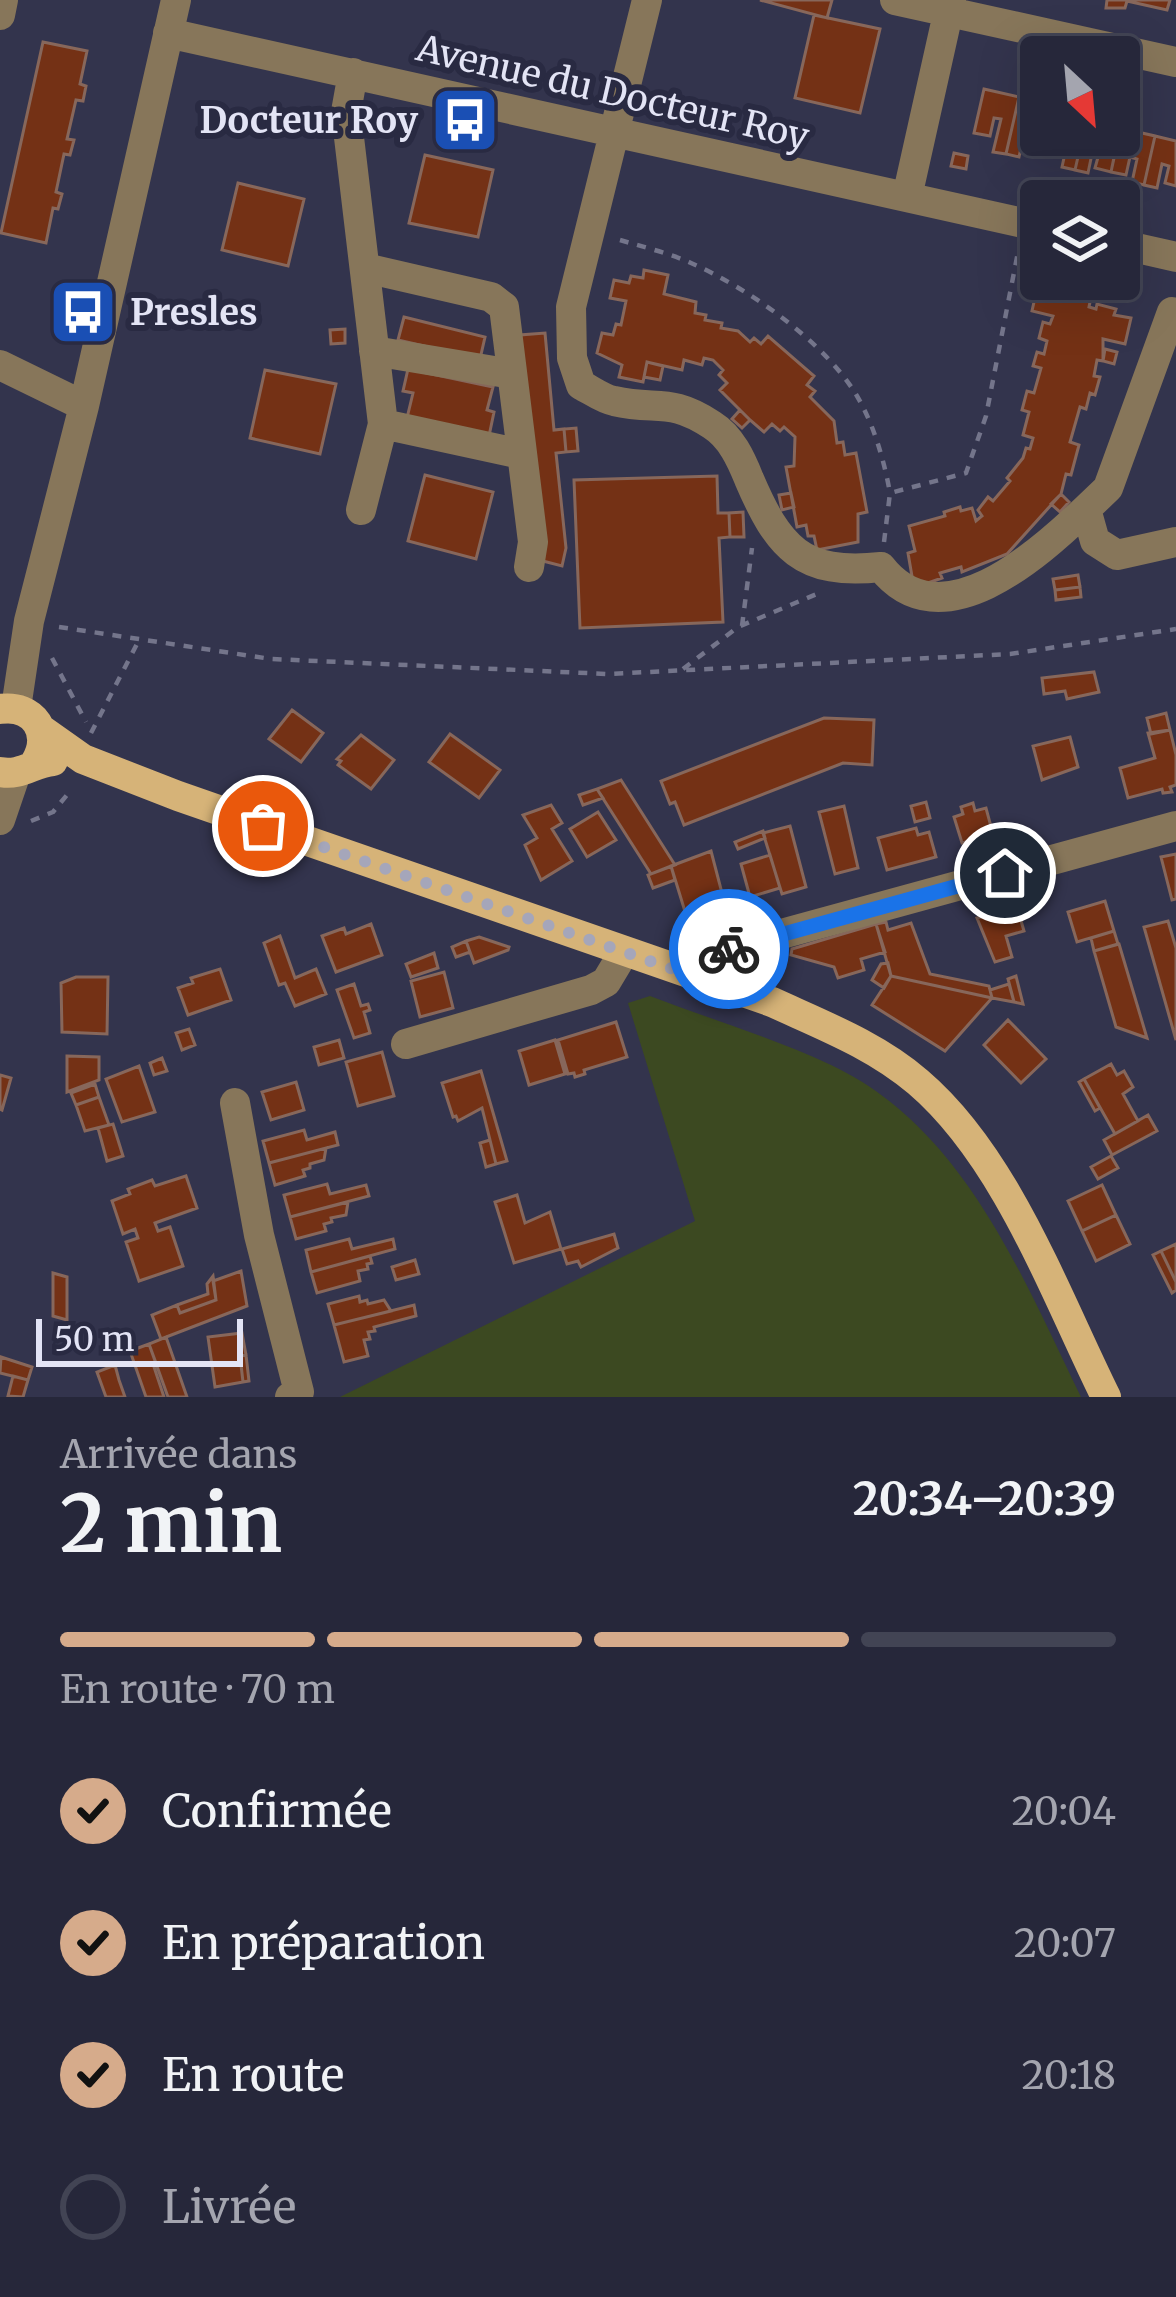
<!DOCTYPE html>
<html lang="fr">
<meta charset="utf-8">
<style>
:root{--surface:#26273a;--page:#323345;--text:#f1f3f6;--muted:#a4a5af;--line:#424454;--accent:#d6ab8b}
body{margin:0;font-family:Merriweather,serif;background:var(--page);color:var(--text);height:100vh;display:flex;flex-direction:column;font-size:45px;white-space:nowrap}
*{box-sizing:border-box;margin:0}
p{font-size:39px;color:var(--muted)}
.icon{flex:none;width:66px;height:66px;fill:none;stroke:currentColor;stroke-width:2;stroke-linecap:round;stroke-linejoin:round}
.map{position:relative;height:1397px;overflow:hidden}
.sheet{display:flex;flex-direction:column;background:var(--surface);flex:1}
.sheet>*{flex:none}
.needle{width:78px;rotate:154deg}
.fabs{position:absolute;left:1020px;top:36px;display:grid;gap:24px}
.fabs a{display:grid;place-items:center;width:120px;height:120px;border-radius:12px;background:var(--surface);box-shadow:0 12px 48px #0002,0 0 0 3px var(--line);font-size:60px}
.scale{position:absolute;left:36px;bottom:30px;width:207px;box-sizing:border-box;padding-left:12px;border:6px solid #e3e4f5;border-top:0;font-size:33px;line-height:42px;white-space:nowrap;color:#e3e4f5;-webkit-text-stroke:9px #292a42;paint-order:stroke}
.pin{position:absolute;display:grid;place-items:center;width:102px;height:102px;color:#fff;margin:-51px;border:6px solid #fff;border-radius:50%;box-shadow:0 3px 12px #0007}
.courier{position:absolute;display:grid;place-items:center;width:120px;height:120px;margin:-60px;border:9px solid #1a73e8;border-radius:50%;background:#fff;color:#222;box-shadow:0 3px 15px #0007}
.summary em{font-style:normal;font-weight:700}
.summary div{display:flex;flex-direction:column-reverse}
.summary{display:flex;align-items:center;justify-content:space-between;height:204px;padding:0 60px}
h1{font-size:78px;font-weight:700;line-height:90px}
.bar{display:grid;grid-template-columns:repeat(4,1fr);gap:18px 12px;align-content:center;height:144px;padding:0 60px}
.bar i{height:15px;border-radius:9px;background:var(--line)}
.bar .selected{background:var(--accent)}
.bar p{grid-column:span 4}
ol{padding:0 60px;list-style:none}
li{display:flex;align-items:center;gap:36px;height:132px}
li p{margin-inline-start:auto}
li .icon{padding:12px;border-radius:50%;background:var(--accent);color:#111;stroke-width:4}
li:last-child{color:var(--muted)}
li i{width:66px;height:66px;border:6px solid var(--line);border-radius:50%}
.map>svg:first-child{display:block}
</style>
<div class="map">
<svg width="1176" height="1397" viewBox="0 0 1176 1397">
<rect width="100%" height="100%" fill="#33344d"/>
<path fill="#3c4921" d="M650 996C710 1019 773 1038 831 1065 963 1127 1021 1274 1081 1397H340L695 1221 628 1003Z"/>
<path fill="#743115" stroke="#87675b" stroke-width="3" d="M760 0H832L827 18Z
M1107 0H1170L1167 10 1127 1 1125 8H1106Z
M814 15 880 29 860 113 795 98Z
M43 42 87 51 80 84 86 86 83 101 76 100 67 139 74 140 70 155 64 154 56 192 62 194 58 209 53 208 46 243 1 233Z
M984 89 1019 97 1006 154 993 152 1001 119 994 118 990 136 974 133Z
M1017 106 1041 111V135H1047L1042 157 1026 153 1031 135 1024 134 1019 157 1006 154Z
M1120 128 1155 136 1144 185 1132 182 1137 159 1130 157 1126 175 1111 172Z
M1047 135H1062L1059 151 1044 148Z
M1069 135H1083L1075 170 1062 167Z
M1083 135H1119L1111 172 1095 168 1100 150 1093 149 1088 173 1075 170Z
M1155 136 1176 141V186L1165 183 1169 166 1162 164 1157 188 1144 185Z
M954 153 968 156 966 169 951 166Z
M425 155 493 170 478 237 409 223Z
M238 183 304 199 288 266 222 250Z
M644 270 668 275 664 294 696 302 695 313 706 315 705 320 722 323 721 328 738 331 750 342 754 338 761 344 768 336 814 376 807 385 815 391 810 397 834 421 837 443 843 442 845 455 856 453 867 512 858 514V542L817 550 814 536H808L806 525 797 527 786 467 794 466 795 437 784 427 780 431 772 424 764 432 750 420 720 390 727 383 719 375 723 370 713 360 704 358 702 365 684 360 682 370 647 362 643 382 619 377 622 365 597 353 602 333 613 335 616 324 621 325 626 301 610 298 614 280 629 283 631 276 643 278Z
M1056 281 1077 287 1075 293 1091 297 1089 307 1096 309 1097 304 1116 309 1114 315 1131 318 1125 344 1103 339V361L1097 360 1094 376 1100 377 1095 395 1090 393 1086 409 1080 407 1070 442 1079 445 1071 475 1066 474 1061 494 1007 554 962 572 961 567 940 573 942 578 914 588 908 553 915 551 909 526 945 516 944 512 960 507 961 511 972 508 976 521 982 516 978 510 988 497 993 501 1010 481 1007 478 1023 458 1026 448 1030 449 1033 438 1023 435 1029 412 1022 410 1027 391 1034 393 1041 368 1033 366 1037 352 1044 354 1047 341 1039 338 1043 322 1050 324 1053 316 1032 311 1038 284 1054 288Z
M404 317 485 337 480 359 398 340Z
M345 329V343L331 344 330 330Z
M545 333 554 430 564 429 566 452 556 453 566 548 562 566 539 560 520 335Z
M1105 349 1117 352 1114 364 1103 361Z
M647 362 663 366 660 380 644 377Z
M408 369 493 387 487 410 494 412 489 436 407 418 413 393 403 391Z
M265 370 336 384 320 454 250 438Z
M740 410 750 420 742 428 732 419Z
M576 428 578 451 566 452 564 429Z
M425 475 493 492 476 559 408 541Z
M717 476 718 513H729L730 537 719 538 723 622 580 628 574 480Z
M791 493 794 507 782 510 779 495Z
M1061 494 1069 502 1060 512 1051 504Z
M743 512 744 537H730L729 513Z
M1078 575 1080 587 1055 590 1053 579Z
M1080 587 1081 597 1056 600 1055 590Z
M1094 672 1099 692 1067 699 1065 691 1044 694 1042 678Z
M292 710 323 733 301 762 269 739Z
M1166 713 1170 730 1151 734 1147 718Z
M824 718 874 720 872 765 843 763 684 825 675 802 670 804 661 781Z
M1170 730 1176 755V785L1170 787 1172 792 1163 793 1162 789 1128 798 1120 768 1155 758 1148 733Z
M450 734 500 770 479 798 429 762Z
M361 735 394 760 371 789 338 765 341 761 337 759Z
M1070 737 1078 767 1042 780 1033 746Z
M621 780 675 865 651 874 597 789Z
M597 789 603 798 583 805 579 795Z
M926 802 930 818 915 822 911 806Z
M973 803 975 811 986 808 993 834 962 843 954 817 963 814 961 807Z
M551 805 562 823 552 829 572 861 541 880 525 845 537 838 523 815Z
M844 806 858 868 835 874 819 812Z
M598 812 616 840 587 857 570 829Z
M790 826 806 887 782 894 763 833Z
M916 828 918 835 929 832 936 857 887 870 878 838Z
M763 831 765 838 738 849 735 842Z
M711 851 722 893 710 897 721 935 695 944 671 866Z
M1176 854V899L1172 900 1161 857Z
M770 855 780 888 750 897 741 864Z
M671 866 675 880 653 888 648 875Z
M1105 901 1114 931 1077 942 1068 912Z
M1017 907 1024 931 1006 936 1012 957 995 962 977 918Z
M1168 921 1176 948V1040L1144 927Z
M886 922 888 930 911 923 930 974 989 986 992 998 891 976 876 924Z
M371 924 382 955 336 972 322 936 344 928 346 934Z
M876 924 885 952 861 959 864 970 838 978 834 967 791 955 792 949Z
M1114 931 1118 944 1094 951 1091 938Z
M280 936 295 978 316 969 326 994 295 1006 285 983 279 985 264 943Z
M479 937 509 947 508 950 474 963 466 941Z
M466 941 470 952 456 957 452 947Z
M1119 944 1147 1038 1116 1027 1094 951Z
M434 953 438 968 411 977 406 964Z
M888 963 891 976 884 988 872 980 881 964Z
M220 969 231 1000 188 1015 178 988 193 983 191 978Z
M444 972 453 1008 420 1017 411 981Z
M891 976 992 998 945 1051 872 1005Z
M1016 976 1023 1004 1014 1002 1008 979Z
M76 977H108L107 1034 62 1032 61 983Z
M354 984 361 1006 368 1004 370 1010 364 1012 370 1033 354 1038 337 990Z
M1009 984 1014 1002 992 998 990 990Z
M1008 1020 1046 1059 1021 1083 984 1045Z
M616 1022 627 1057 584 1070 585 1074 575 1077 574 1073 568 1074 558 1040Z
M189 1029 195 1045 182 1050 176 1033Z
M339 1040 344 1058 319 1065 314 1047Z
M555 1040 565 1074 529 1085 519 1051Z
M382 1052 394 1096 358 1106 346 1062Z
M67 1056 99 1057V1080L67 1092Z
M162 1058 167 1071 154 1075 150 1063Z
M1111 1064 1117 1075 1124 1071 1133 1087 1123 1094 1138 1121 1115 1134 1084 1079Z
M139 1066 155 1112 122 1122 106 1079Z
M481 1071 507 1161 496 1164 482 1108 458 1121 456 1116 453 1117 442 1083Z
M0 1075 11 1078 2 1110 0 1109Z
M1084 1079 1100 1108 1095 1111 1079 1082Z
M296 1082 304 1110 271 1120 262 1092Z
M95 1084 99 1097 76 1105 71 1093Z
M99 1097 109 1125 85 1131 76 1105Z
M1148 1115 1157 1131 1112 1155 1104 1140Z
M113 1124 123 1156 107 1161 98 1128Z
M304 1130 307 1140 335 1132 338 1145 269 1163 263 1141Z
M490 1140 496 1164 486 1167 480 1143Z
M326 1148 324 1160 310 1164V1168L303 1170 305 1176 275 1185 269 1163Z
M1111 1156 1118 1168 1098 1179 1091 1167Z
M186 1176 197 1208 155 1223 158 1231 170 1227 183 1266 139 1281 126 1242 138 1238 135 1229 123 1234 112 1201 130 1194 128 1189 152 1180 155 1186Z
M327 1184 330 1194 366 1185 369 1196 290 1217 284 1195Z
M1102 1185 1116 1215 1082 1231 1068 1201Z
M517 1195 525 1223 550 1212 561 1249 514 1263 495 1202Z
M348 1202 346 1215 331 1218 332 1222 324 1224 326 1231 296 1239 290 1217Z
M1116 1215 1130 1244 1096 1261 1082 1231Z
M614 1234 618 1248 581 1267 578 1261 567 1264 562 1249Z
M349 1239 352 1249 393 1239 395 1249 311 1272 306 1250Z
M1176 1244V1282L1161 1251Z
M1161 1251 1176 1282V1290L1172 1293 1153 1255Z
M370 1256 372 1263 367 1264 368 1269 358 1271 360 1281 317 1293 311 1272Z
M415 1260 419 1274 396 1280 392 1267Z
M241 1271 247 1306 161 1339 152 1315 177 1305 180 1313 216 1300 213 1281Z
M53 1273 67 1277V1320L53 1316Z
M213 1276 216 1300 180 1313 177 1305 208 1294 207 1284Z
M359 1296 360 1302 367 1300 368 1304 384 1300 391 1311 334 1325 328 1304Z
M414 1305 416 1316 374 1327 375 1331 368 1332 370 1339 364 1340 368 1356 344 1362 334 1325Z
M242 1333 246 1355 240 1356 243 1382 215 1387 208 1337Z
M166 1337 187 1397H168L149 1344Z
M149 1344 156 1363 153 1364 164 1397H146L130 1351Z
M246 1355 249 1381 243 1382 240 1356Z
M1 1357 32 1367 28 1380 0 1373Z
M115 1365 119 1380 125 1397H106L97 1372Z
M13 1376 28 1380 23 1397 8 1396Z"/>
<g fill="none" stroke-linecap="round" stroke-linejoin="round">
<path stroke="#74758b" stroke-width="4.5" stroke-dasharray="9 9" stroke-linecap="butt" d="M620 240C643 247 669 253 691 263 748 288 825 342 857 396 874 425 884 460 890 493
M884 542 890 493 966 473 986 416 1018 252
M742 626 752 548
M59 627 271 659 608 674 1010 654 1176 629
M52 658 86 722
M683 669 738 627 819 593
M91 733 138 642
M31 821 53 812 71 790"/>
<path stroke="#87765a" stroke-width="30" d="M647 0 571 307 572 358 581 385C591 390 603 399 614 401 658 411 669 397 712 425 731 437 741 459 749 479 778 547 802 576 881 567 940 643 1037 556 1086 509L1095 541 1117 555 1176 542
M895 0 1176 62
M0 15 3 0
M168 33 1041 227
M353 73 346 112 383 424 361 510
M907 197 951 0
M1119 244 1176 257
M365 268 491 297 504 307 533 542 529 567
M374 351 512 374
M0 365 84 406
M383 424 521 454
M1086 509 1108 488 1172 312
M16 708 29 621 84 406 176 0
M0 820 16 773
M696 978 708 961 727 949 1176 826
M406 1044 591 990 606 982 624 952
M235 1103 259 1235 299 1392 290 1397"/>
<path stroke="#d6b378" stroke-width="30" d="M0 709C34 704 53 733 35 763
M42 730 83 759 178 796 772 1002C822 1025 875 1045 918 1082 1006 1157 1055 1294 1106 1397
M0 772C21 776 33 763 53 761"/>
</g>
<g fill="none" stroke-linecap="round" stroke-linejoin="round">
<path stroke="#a5a6ba" stroke-width="12" stroke-dasharray="0 21.6" d="M263 826 696 977 708 961 729 949"/>
<path stroke="#1a73e8" stroke-width="15" d="M729 949 1005 873"/>
</g>
<defs>
<g id="bus-square" transform="scale(3.45)"><rect x="-9" y="-9" width="18" height="18" rx="4" fill="#1a4fb4" stroke="#292a42"/><path d="M-5-6H5V4H4V6H2V4H-2V6H-4V4H-5ZM-3.5-4V0h7V-4ZM-3.5 1.2v1.5H-2V1.2ZM2 1.2v1.5H3.5V1.2Z" fill="#fff"/></g>
</defs>
<g fill-rule="evenodd">
<use href="#bus-square" x="465" y="120"/>
<use href="#bus-square" x="83" y="312"/>
</g>
<g text-anchor="middle" stroke-width="12" stroke-linejoin="round" paint-order="stroke">
<g font-size="36" fill="#e3e4f5" stroke="#292a42">
<text transform="translate(613 92) rotate(13)" y="13">Avenue du Docteur Roy</text>
</g>
<g font-size="36" font-weight="bold" fill="#e3e4f5" stroke="#292a42" text-anchor="end">
<text x="418" y="133">Docteur Roy</text>
<text x="130" y="325" text-anchor="start">Presles</text>
</g>
</g>
</svg>
<div class="fabs">
<a><svg class="needle" viewBox="-14 -14 28 28"><path d="M0-13l5 13h-10z" fill="#e53935"/><path d="M0 13l5-13h-10z" fill="#a4a5af"/></svg></a>
<a><svg class="icon" aria-label="layers" viewBox="0 0 24 24"><path d="M12 4l9 5-9 5-9-5zM3 14l9 5 9-5"/></svg></a>
</div>
<div class="scale">50 m</div>
<div class="pin" style="left:263px;top:826px;background:#ea580c"><svg class="icon" aria-label="bag" viewBox="0 0 24 24"><path d="M5 8h14l-1 12H6zM9 8a3 3 0 0 1 6 0"/></svg></div>
<div class="pin" style="left:1005px;top:873px;background:#1f2937"><svg class="icon" aria-label="home" viewBox="0 0 24 24"><path d="M3 11l9-7 9 7M6 9v11h12V9"/></svg></div>
<div class="courier" style="left:729px;top:949px"><svg class="icon" aria-label="bike" viewBox="0 0 24 24"><circle cx="6" cy="16" r="4"/><circle cx="18" cy="16" r="4"/><path d="M6 16l4-8h5l3 8M10 8l3 8H6M13 5h3"/></svg></div>
</div>
<section class="sheet">
<div class="summary"><div><h1>2 min</h1><p>Arrivée dans</p></div><em>20:34–20:39</em></div>
<div class="bar"><i class="selected"></i><i class="selected"></i><i class="selected"></i><i></i><p>En route · 70 m</p></div>
<ol>
<li><svg class="icon" aria-label="check" viewBox="0 0 24 24"><path d="M5 12l5 5 9-10"/></svg>Confirmée<p>20:04</p></li>
<li><svg class="icon" aria-label="check" viewBox="0 0 24 24"><path d="M5 12l5 5 9-10"/></svg>En préparation<p>20:07</p></li>
<li><svg class="icon" aria-label="check" viewBox="0 0 24 24"><path d="M5 12l5 5 9-10"/></svg>En route<p>20:18</p></li>
<li><i></i>Livrée</li>
</ol>
</section>
